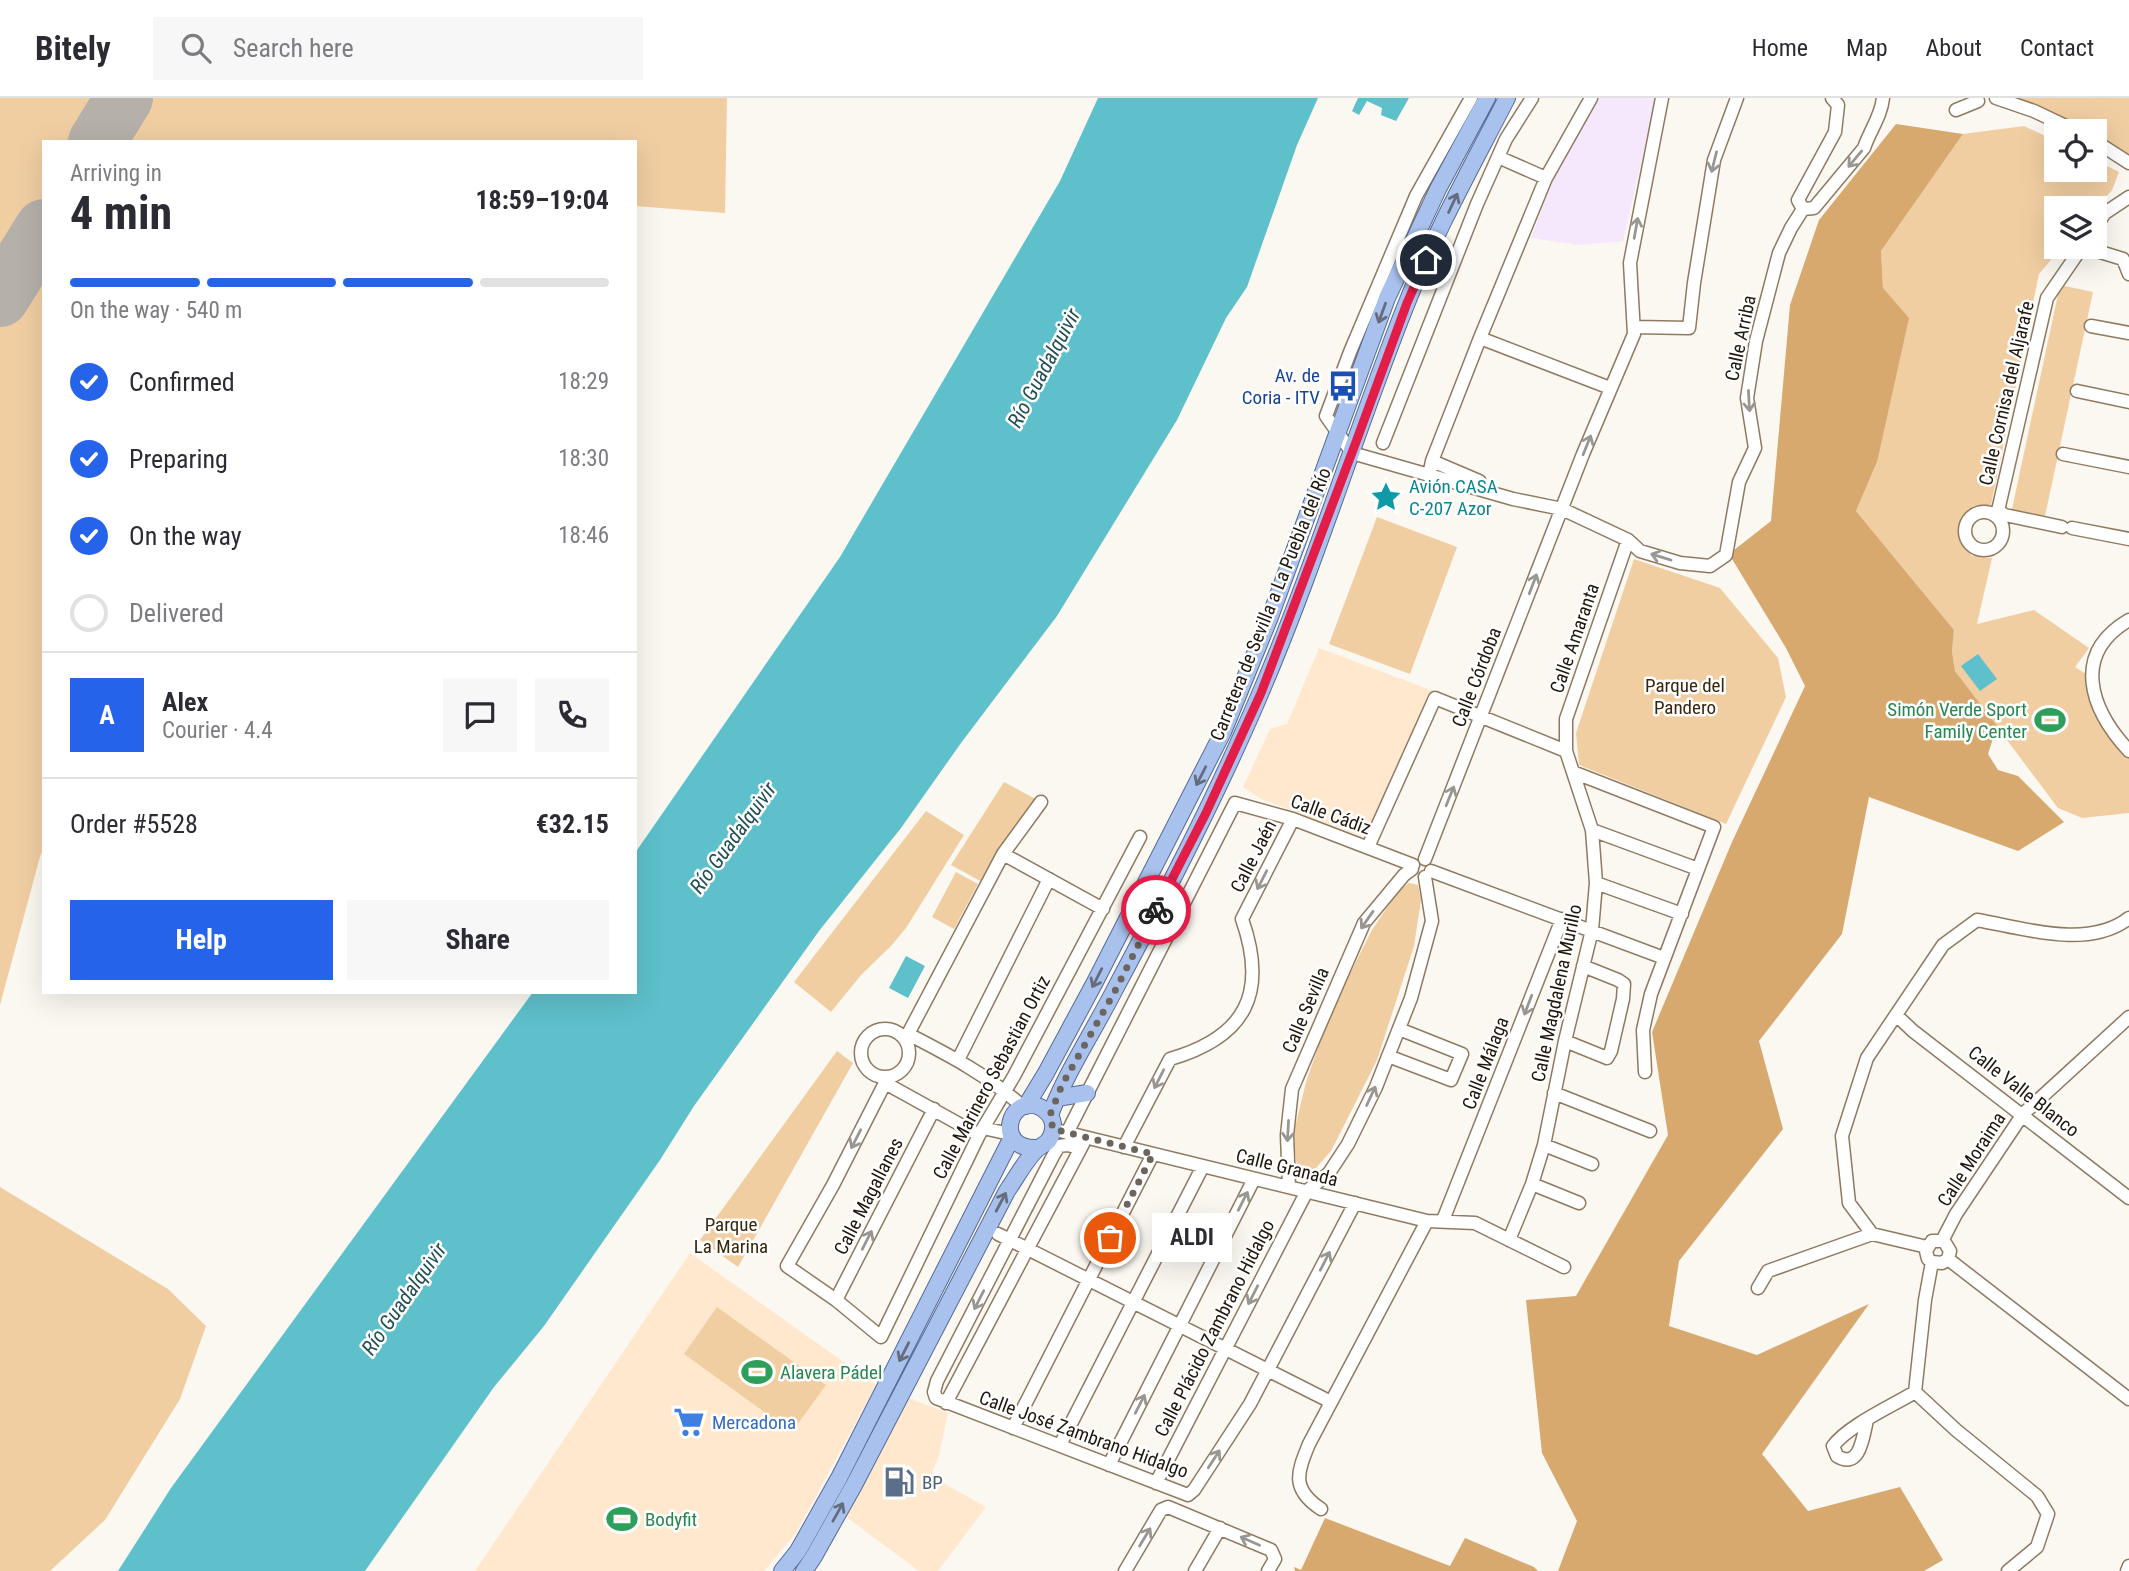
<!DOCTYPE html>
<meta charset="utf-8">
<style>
:root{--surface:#fff;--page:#f7f7f7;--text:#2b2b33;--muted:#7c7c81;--line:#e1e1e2;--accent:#2563eb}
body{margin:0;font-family:"Roboto Condensed",sans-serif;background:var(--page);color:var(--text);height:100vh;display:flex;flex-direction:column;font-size:26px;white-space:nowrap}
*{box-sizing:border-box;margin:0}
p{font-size:23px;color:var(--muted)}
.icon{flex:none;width:38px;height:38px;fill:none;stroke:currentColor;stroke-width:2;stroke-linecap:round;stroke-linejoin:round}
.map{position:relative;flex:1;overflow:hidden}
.side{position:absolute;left:42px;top:42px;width:595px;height:854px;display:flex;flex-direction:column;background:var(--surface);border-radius:0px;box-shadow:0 7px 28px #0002}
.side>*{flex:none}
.buttons{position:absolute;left:2044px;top:21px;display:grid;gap:14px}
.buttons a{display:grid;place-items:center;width:63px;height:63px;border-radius:0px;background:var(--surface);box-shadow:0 7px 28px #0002;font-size:35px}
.pin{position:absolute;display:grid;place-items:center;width:60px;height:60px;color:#fff;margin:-30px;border:4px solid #fff;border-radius:50%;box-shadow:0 2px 7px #0007}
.courier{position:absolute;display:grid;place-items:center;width:70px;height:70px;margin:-35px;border:5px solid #e11d48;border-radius:50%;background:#fff;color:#222;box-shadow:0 2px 9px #0007}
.bubble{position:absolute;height:49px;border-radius:0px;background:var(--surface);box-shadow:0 7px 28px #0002;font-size:23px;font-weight:700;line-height:49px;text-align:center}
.headline em{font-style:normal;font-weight:700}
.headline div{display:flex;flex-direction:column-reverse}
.headline{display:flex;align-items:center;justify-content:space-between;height:119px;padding:0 28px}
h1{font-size:46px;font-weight:700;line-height:52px}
.bar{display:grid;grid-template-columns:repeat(4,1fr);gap:10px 7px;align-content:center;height:84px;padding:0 28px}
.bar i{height:9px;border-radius:5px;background:var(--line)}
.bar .current{background:var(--accent)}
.bar p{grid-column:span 4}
.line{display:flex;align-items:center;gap:18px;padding:0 28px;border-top:2px solid var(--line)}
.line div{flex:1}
.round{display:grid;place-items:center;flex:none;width:74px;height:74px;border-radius:0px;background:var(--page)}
ol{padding:0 28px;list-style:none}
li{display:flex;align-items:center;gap:21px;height:77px}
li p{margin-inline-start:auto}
li .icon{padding:7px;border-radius:50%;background:var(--accent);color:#fff;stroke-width:4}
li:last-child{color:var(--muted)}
li i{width:38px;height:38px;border:4px solid var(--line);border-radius:50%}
.cta{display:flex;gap:14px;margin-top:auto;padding:14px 28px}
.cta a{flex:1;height:80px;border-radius:0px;background:var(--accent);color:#fff;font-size:28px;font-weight:700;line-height:80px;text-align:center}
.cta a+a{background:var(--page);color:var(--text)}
header{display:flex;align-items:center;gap:42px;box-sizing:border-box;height:98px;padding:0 35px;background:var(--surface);border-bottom:2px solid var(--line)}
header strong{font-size:33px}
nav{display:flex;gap:38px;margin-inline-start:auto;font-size:24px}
.search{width:490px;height:63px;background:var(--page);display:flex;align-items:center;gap:18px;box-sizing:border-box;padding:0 24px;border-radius:0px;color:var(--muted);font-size:26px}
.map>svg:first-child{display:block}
</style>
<header>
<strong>Bitely</strong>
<div class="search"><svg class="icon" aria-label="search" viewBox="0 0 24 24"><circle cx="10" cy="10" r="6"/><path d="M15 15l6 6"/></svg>Search here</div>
<nav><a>Home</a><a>Map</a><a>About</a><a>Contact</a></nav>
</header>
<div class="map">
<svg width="2129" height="1473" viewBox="0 0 2129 1473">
<rect width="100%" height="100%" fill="#fbf7f1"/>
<path fill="#ffe8cd" d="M1319 550 1433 593 1368 741 1261 701 1243 689 1270 631 1287 626Z
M690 1155 876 1287 796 1435 764 1473H475Z
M906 1299 948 1315 939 1357 931 1378 986 1409 938 1473H919L845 1418Z"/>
<path fill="#f5e8fc" d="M1597 0H1656L1623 143 1580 147 1531 140 1555 77Z"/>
<path fill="#f1cea2" d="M0 0H727L725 115 635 108V44H44V755H41L0 907Z
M2009 0H2129V58L2095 38V33H2087L2065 20Z
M2024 28 2056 43V72H2095V62L2119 74 2112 92 2095 112 2056 110V149H2062L2039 176 1991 407 1973 408 1960 424 1962 445 1972 458 1992 460 1977 526 2034 512 2089 550 2075 569 2091 579 2129 656V715L2082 720 2058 710 1955 573 1952 553 1954 532 1856 413 1877 364 1883 190 1881 153 1963 36Z
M2060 187 2093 194 2045 418 2012 411Z
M1377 419 1457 449 1410 576 1329 546Z
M1634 461 1720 490 1778 560 1786 599 1726 726 1579 667 1576 635Z
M1004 684 1041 704 984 785 951 767Z
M926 713 964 737 906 830 891 848 861 877 831 914 794 884Z
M956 774 978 786 954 831 932 819Z
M1409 785 1418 787 1421 802 1414 848 1377 962 1331 1053 1307 1080 1298 1077 1293 1038 1306 984 1321 941 1340 895 1372 832 1398 793Z
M837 953 853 965 738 1169 700 1142Z
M0 1089 168 1191 206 1228 180 1301 105 1422 50 1473H0Z
M717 1209 826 1287 792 1334 684 1256Z"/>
<path fill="#d7a96e" d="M1896 26 1963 36 1881 153 1883 190 1909 220 1877 364 1856 413 1954 532 1952 553 1955 573 1997 628 1988 656 1998 672 2018 678 2064 724 2018 753 1869 699 1842 836 1759 943 1783 1031 1679 1163 1669 1228 1757 1257 1869 1206 1762 1356 1808 1413 1900 1389 1943 1462 1924 1473H1558L1577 1423 1542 1355 1526 1202 1576 1198 1668 1037 1652 934 1732 744 1805 588 1786 550 1729 456 1771 423 1790 207 1819 122Z
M1325 1420 1450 1468 1465 1440 1534 1469 1538 1473H1295L1294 1469 1301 1472Z"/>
<path fill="#5dc0cb" d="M1098 0H1318L1297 47 1247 189 1226 220 1177 322 1057 518 961 645 901 730 819 833 694 1008 660 1062 544 1228 494 1289 365 1473H118L171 1390 533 894H635V755L840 459 1060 83Z
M1358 0H1409L1396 23 1381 17 1382 10 1367 3 1359 17 1352 13Z
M1978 556 1997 581 1980 593 1961 568Z
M906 858 925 868 908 900 889 890Z"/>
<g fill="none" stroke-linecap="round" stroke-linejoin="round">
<path stroke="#b6b0aa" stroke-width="58" d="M97 44 124 0
M0 200 44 130"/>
<g stroke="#8f7a61" stroke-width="15">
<path id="minor" d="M1471 0 1416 98 1350 254 1326 318 1352 355 1513 401 1562 411 1628 442 1640 453 1680 465 1710 468 1726 457 1739 384 1755 350 1747 300 1756 243 1779 155 1791 130 1803 111 1814 110 1864 50C1870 32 1881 19 1883 0
M1996 0 2034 13 2076 33
M1956 12 1978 3
M2095 43 2129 65
M1498 59 1546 80
M1803 111 1798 102 1835 34 1838 7 1832 0
M2095 129 2105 115 2129 99
M2084 149 2123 161 2129 176
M2091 228 2129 235
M1634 229 1689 230 1694 185 1714 62 1737 0
M1480 240 1610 290
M2077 293 2129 304
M1383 345 1477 106 1506 41 1532 0
M2063 356 2129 369
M1432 363 1479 383 1478 391
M1429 378 1432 363 1480 240 1546 80 1591 0
M1998 413 2005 417 2062 429
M1965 433a19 19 0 1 1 38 0a19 19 0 1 1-38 0Z
M1997 417 2047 200 2082 149
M2072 430 2129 441
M2129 522C2071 556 2090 611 2129 653
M1573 674 1714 729 1651 896 1643 932 1645 974
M1592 732 1698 771
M1368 749 1435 600 1566 653
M1003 756 1103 811
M1425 761 1583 356 1634 236 1630 165 1662 0
M1431 773 1664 860
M1596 785 1682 816
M1896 917 1913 933 2129 1100
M861 955a24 24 0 1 1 48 0a24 24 0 1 1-48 0Z
M908 936C949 957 989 978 1023 1009
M903 939 908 936 1003 756 1041 704
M1565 943 1607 960 1611 953 1623 901 1624 886 1618 882 1583 868
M1388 958 1451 982 1462 956 1399 931
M958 962 1049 781
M885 980V985L833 1087 787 1168 836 1202 881 1239 979 1037 1014 978 1140 739
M885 985 979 1037
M1554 995 1650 1033
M983 1030 1010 1036
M1060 1033 1427 1123 1475 1125 1564 1169
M1067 1035 1235 705 1293 721 1413 767
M1544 1047 1592 1066
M1124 1049 1170 961C1246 939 1268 895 1242 821L1293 721
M1080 1050 1067 1047 1059 1048 1053 1058 937 1283 934 1294 936 1300 1188 1397 1194 1392 1250 1306 1355 1105
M1532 1086 1579 1105
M1289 1089 1287 1037 1292 991 1364 825 1404 777 1412 771
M1443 1122 1562 821
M998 1136 1331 1304
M1872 1136 1849 1105 1842 1038 1867 960 1943 847 1977 822C2023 830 2088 852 2129 820
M1509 1142 1532 1086 1544 1047 1565 943 1592 832 1596 785 1592 732 1566 653V621L1628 442
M1942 1143 1956 1116 2023 1016 2129 919
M1948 1161 2129 1301
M1932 1164 1942 1165 1948 1161 1950 1153 1944 1143H1932L1926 1153 1928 1161 1932 1164 1925 1202 1915 1294 1956 1332 2037 1398 2048 1416 2037 1449 2008 1473
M1758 1190 1768 1173 1872 1136 1927 1149
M836 1202 934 1011
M946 1305 1083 1046
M1867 1322C1863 1339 1860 1372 1837 1358L1833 1348C1849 1327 1892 1308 1915 1294
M1013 1330 1153 1056
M1060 1347 1203 1068
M1109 1367 1254 1081
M1156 1385 1307 1093 1329 1075 1348 1046 1376 989 1411 900 1432 823 1425 779
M1321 1411C1291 1391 1297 1375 1309 1346L1427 1123
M1125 1473 1161 1412 1168 1409 1271 1452 1275 1461 1268 1473
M1195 1473 1220 1430
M2127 1473 2129 1468"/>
</g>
<g stroke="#546a97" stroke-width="18">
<path id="major" d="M1057 1000 1087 995
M1026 1008 1046 975 1095 884 1223 634 1270 519 1387 200 1438 91 1487 0
M1050 1017C1067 973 1093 934 1114 893 1166 795 1217 697 1260 596 1315 468 1355 335 1406 207 1434 136 1472 68 1507 0
M782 1473 798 1453 839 1380 1012 1039
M804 1473 813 1460 854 1387 1007 1093C1016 1080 1025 1063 1036 1052 1040 1048 1045 1047 1049 1042 1052 1037 1054 1032 1053 1026 1052 1019 1047 1013 1040 1009 1009 995 993 1052 1037 1050"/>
</g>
<use href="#minor" stroke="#fff" stroke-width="12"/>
<use href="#major" stroke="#a9c1ed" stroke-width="16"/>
</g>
<defs><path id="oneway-shaft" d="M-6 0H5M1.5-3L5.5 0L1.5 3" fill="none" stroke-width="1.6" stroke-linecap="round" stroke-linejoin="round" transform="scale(1.75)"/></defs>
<g stroke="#9a9792">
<use href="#oneway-shaft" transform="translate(1855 61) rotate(130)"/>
<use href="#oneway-shaft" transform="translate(1714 64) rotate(104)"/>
<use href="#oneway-shaft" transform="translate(1636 130) rotate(-80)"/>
<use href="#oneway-shaft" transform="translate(1749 303) rotate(87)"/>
<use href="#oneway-shaft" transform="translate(1587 347) rotate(-68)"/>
<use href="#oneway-shaft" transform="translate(1661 459) rotate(-163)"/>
<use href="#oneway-shaft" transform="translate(1533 486) rotate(-69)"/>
<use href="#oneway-shaft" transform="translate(1450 698) rotate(-68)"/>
<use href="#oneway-shaft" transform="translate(1262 782) rotate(117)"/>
<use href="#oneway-shaft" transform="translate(1367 822) rotate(125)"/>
<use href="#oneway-shaft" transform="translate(1528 907) rotate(111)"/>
<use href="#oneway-shaft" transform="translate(1159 981) rotate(117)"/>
<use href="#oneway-shaft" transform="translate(1371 998) rotate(-65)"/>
<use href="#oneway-shaft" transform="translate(1288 1033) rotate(93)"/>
<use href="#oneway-shaft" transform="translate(856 1041) rotate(117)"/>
<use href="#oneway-shaft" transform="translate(1243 1103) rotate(-63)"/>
<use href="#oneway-shaft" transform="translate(867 1142) rotate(-63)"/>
<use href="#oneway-shaft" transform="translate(1325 1163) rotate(-63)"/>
<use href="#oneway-shaft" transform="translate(1253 1197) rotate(117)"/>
<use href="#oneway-shaft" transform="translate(979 1202) rotate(117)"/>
<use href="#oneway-shaft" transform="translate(1140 1306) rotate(-63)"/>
<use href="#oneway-shaft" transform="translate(1214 1361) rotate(-57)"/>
<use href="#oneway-shaft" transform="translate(1145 1439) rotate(-59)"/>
<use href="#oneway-shaft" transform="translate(1250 1443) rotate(-156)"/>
</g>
<g stroke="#646c7d">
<use href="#oneway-shaft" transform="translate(1453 105) rotate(-65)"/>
<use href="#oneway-shaft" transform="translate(1382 215) rotate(110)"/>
<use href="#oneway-shaft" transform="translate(1201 678) rotate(117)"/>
<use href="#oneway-shaft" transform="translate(1097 880) rotate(117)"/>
<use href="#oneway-shaft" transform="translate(1001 1104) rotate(-62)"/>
<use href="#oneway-shaft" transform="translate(904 1254) rotate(117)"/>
<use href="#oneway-shaft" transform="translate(838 1414) rotate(-61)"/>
</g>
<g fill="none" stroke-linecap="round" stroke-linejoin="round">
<path stroke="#6c655d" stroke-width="7" stroke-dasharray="0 12.6" d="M1110 1140 1153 1056 1053 1031 1050 1017 1062 987 1114 895 1156 812"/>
<path stroke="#e11d48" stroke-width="9" d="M1156 812 1206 715 1261 595 1356 344 1407 205 1426 162"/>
</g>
<defs>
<g id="bus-bare" transform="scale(2.415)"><path d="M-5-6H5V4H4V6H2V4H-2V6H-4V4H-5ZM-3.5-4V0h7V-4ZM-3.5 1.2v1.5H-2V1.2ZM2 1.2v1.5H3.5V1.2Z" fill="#1a4fb4" stroke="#fff" stroke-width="2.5" paint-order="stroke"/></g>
<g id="sight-bare" transform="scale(2.415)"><path d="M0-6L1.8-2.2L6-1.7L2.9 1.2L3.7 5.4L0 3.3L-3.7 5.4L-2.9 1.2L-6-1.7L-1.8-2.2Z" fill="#0f9aa8" stroke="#fff" stroke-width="2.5" paint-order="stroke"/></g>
<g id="stadium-bare" transform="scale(2.415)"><path d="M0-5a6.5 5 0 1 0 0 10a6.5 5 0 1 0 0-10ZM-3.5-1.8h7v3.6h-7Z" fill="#2e9e5b" stroke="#fff" stroke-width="2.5" paint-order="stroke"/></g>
<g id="supermarket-bare" transform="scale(2.415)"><path d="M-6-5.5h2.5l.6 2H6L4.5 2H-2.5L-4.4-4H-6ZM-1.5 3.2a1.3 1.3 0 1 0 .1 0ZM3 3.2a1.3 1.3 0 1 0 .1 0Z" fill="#3f7fe0" stroke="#fff" stroke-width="2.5" paint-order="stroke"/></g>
<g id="fuel-bare" transform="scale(2.415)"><path d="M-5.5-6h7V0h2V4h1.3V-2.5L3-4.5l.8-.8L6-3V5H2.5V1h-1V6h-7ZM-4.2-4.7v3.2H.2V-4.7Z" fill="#5c6f8a" stroke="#fff" stroke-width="2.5" paint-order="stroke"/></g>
</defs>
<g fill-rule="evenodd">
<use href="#bus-bare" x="1343" y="288"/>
<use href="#sight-bare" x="1386" y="399"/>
<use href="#stadium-bare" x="2050" y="622"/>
<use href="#stadium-bare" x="757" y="1274"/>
<use href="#supermarket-bare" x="689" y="1324"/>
<use href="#fuel-bare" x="899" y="1384"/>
<use href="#stadium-bare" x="622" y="1421"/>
</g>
<g text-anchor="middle" stroke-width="5" stroke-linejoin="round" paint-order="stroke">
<g font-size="19" fill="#1f170d" stroke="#fff">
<text transform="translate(1740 240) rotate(-78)" y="7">Calle Arriba</text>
<text transform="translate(2006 295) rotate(-77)" y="7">Calle Cornisa del Aljarafe</text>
<text transform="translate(1270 506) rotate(-68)" y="7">Carretera de Sevilla a La Puebla del Río</text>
<text transform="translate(1574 540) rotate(-71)" y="7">Calle Amaranta</text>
<text transform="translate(1476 579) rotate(-69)" y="7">Calle Córdoba</text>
<text transform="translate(1331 716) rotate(20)" y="7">Calle Cádiz</text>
<text transform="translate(1253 758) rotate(-63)" y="7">Calle Jaén</text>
<text transform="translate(1556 895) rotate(-78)" y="7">Calle Magdalena Murillo</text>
<text transform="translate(1305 912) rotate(-67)" y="7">Calle Sevilla</text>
<text transform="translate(1485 965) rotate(-69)" y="7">Calle Málaga</text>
<text transform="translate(991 979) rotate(-62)" y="7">Calle Marinero Sebastian Ortiz</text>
<text transform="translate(2024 993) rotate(38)" y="7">Calle Valle Blanco</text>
<text transform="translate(1971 1061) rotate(-57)" y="7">Calle Moraima</text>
<text transform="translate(1287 1069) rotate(14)" y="7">Calle Granada</text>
<text transform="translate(868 1098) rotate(-63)" y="7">Calle Magallanes</text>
<text transform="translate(1214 1230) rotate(-63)" y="7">Calle Plácido Zambrano Hidalgo</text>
<text transform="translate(1084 1336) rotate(20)" y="7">Calle José Zambrano Hidalgo</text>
</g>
<g font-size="19" fill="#164399" stroke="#fff" text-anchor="end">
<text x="1320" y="284">Av. de<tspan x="1320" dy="22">Coria - ITV</tspan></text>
</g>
<g font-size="19" fill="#0d838f" stroke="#fff" text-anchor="start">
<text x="1409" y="395">Avión CASA<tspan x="1409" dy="22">C-207 Azor</tspan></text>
</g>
<g font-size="19" fill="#39260b" stroke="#fff">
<text x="1685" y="594">Parque del<tspan x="1685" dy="22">Pandero</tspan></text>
<text x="731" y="1133">Parque<tspan x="731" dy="22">La Marina</tspan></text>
</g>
<g font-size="19" fill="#27864d" stroke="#fff" text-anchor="start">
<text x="2027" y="618" text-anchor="end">Simón Verde Sport<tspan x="2027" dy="22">Family Center</tspan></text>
<text x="780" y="1281">Alavera Pádel</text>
<text x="645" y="1428">Bodyfit</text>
</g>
<g font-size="19" fill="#366cbe" stroke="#fff" text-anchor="start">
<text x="712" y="1331">Mercadona</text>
</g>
<g font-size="19" fill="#4e5e75" stroke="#fff" text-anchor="start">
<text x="922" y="1391">BP</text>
</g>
<g font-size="21" font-style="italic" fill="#224f54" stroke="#fff">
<text transform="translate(1044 270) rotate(-62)" y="7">Río Guadalquivir</text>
<text transform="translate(733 740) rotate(-54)" y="7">Río Guadalquivir</text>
<text transform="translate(404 1201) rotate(-55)" y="7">Río Guadalquivir</text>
</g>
</g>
</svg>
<div class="buttons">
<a><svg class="icon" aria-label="locate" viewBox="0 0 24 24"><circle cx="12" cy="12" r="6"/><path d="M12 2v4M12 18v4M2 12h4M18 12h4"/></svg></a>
<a><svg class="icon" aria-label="layers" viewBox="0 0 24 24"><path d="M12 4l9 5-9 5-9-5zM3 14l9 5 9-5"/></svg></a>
</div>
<div class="pin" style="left:1110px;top:1140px;background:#ea580c"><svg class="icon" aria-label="bag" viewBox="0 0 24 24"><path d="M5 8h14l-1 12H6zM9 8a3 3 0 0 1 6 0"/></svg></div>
<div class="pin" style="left:1426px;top:162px;background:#1f2937"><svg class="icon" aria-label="home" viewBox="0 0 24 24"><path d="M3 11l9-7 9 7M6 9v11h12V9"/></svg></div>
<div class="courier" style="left:1156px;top:812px"><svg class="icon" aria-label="bike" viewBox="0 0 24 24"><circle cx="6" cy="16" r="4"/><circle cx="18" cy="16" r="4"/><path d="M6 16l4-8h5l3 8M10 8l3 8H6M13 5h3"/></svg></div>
<div class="bubble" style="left:1152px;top:1115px;width:80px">ALDI</div>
<section class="side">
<div class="headline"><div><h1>4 min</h1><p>Arriving in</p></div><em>18:59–19:04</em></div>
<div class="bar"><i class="current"></i><i class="current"></i><i class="current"></i><i></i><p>On the way · 540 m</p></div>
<ol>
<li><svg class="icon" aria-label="check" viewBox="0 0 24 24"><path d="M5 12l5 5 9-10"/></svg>Confirmed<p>18:29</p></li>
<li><svg class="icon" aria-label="check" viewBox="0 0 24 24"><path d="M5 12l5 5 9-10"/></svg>Preparing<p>18:30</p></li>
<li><svg class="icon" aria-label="check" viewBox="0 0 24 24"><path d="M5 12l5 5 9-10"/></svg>On the way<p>18:46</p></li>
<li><i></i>Delivered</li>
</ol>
<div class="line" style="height:126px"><b class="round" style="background:var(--accent);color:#fff">A</b><div><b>Alex</b><p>Courier · 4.4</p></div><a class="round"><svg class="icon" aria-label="chat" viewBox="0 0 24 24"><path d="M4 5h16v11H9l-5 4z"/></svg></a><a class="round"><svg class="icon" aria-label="phone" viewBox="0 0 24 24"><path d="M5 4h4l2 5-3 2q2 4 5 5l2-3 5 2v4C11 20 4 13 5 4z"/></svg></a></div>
<div class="line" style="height:91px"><div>Order #5528</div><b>€32.15</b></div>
<div class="cta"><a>Help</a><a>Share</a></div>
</section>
</div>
